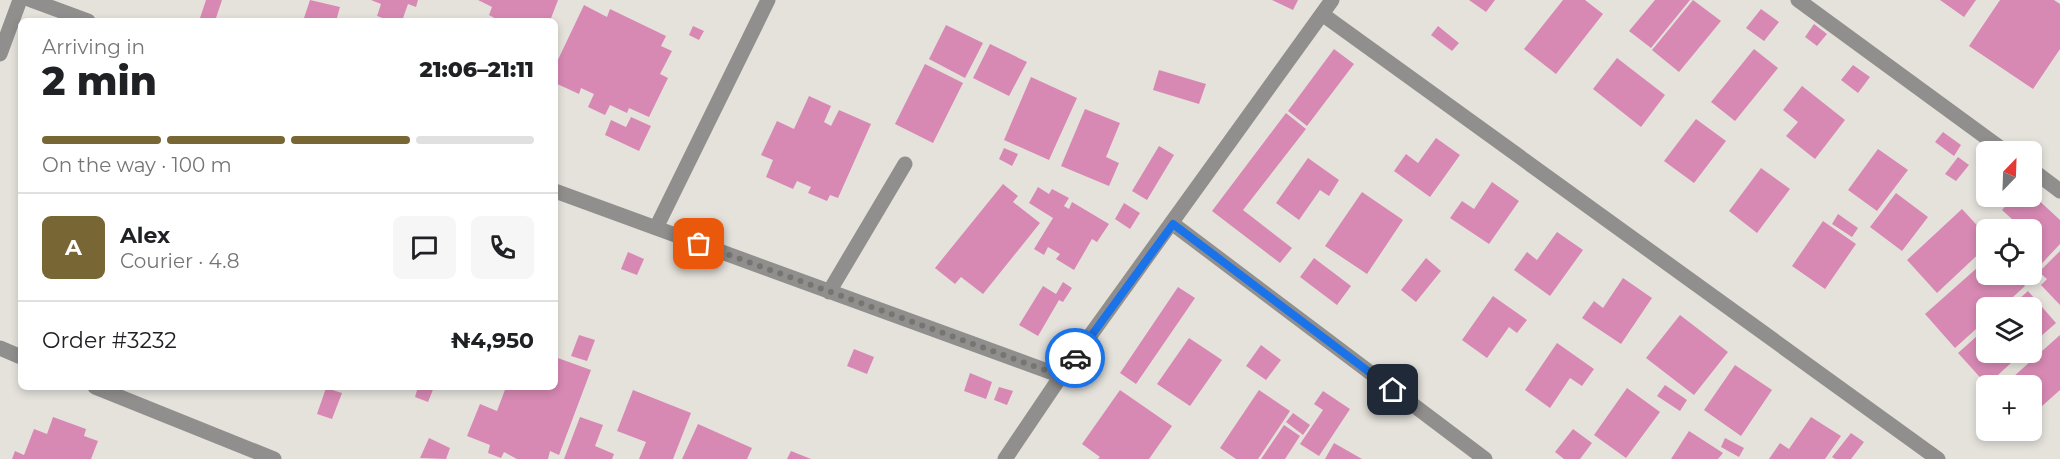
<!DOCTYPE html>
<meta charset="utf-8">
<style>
:root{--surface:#fff;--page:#f6f6f6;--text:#202124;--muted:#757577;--line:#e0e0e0;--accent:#786634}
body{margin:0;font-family:Montserrat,sans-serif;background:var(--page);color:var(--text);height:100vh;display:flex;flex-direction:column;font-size:22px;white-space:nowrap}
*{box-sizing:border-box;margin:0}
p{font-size:20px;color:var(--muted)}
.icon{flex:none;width:33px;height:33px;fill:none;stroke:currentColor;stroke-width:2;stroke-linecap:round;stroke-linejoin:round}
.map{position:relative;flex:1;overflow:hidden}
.drawer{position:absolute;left:18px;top:18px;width:540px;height:372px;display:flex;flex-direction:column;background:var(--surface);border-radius:9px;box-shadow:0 3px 9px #0003}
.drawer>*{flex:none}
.needle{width:39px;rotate:23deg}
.buttons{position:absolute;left:1976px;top:141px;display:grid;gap:12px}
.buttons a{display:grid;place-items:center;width:66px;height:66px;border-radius:9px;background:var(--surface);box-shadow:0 3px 9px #0003;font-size:30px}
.pin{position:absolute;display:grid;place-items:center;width:51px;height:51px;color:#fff;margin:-26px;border-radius:12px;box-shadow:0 3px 9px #0006}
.courier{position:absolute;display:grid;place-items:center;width:60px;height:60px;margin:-30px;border:4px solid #1a73e8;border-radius:50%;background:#fff;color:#222;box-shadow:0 2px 8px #0007}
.overview em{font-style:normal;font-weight:800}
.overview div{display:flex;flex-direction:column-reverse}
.overview{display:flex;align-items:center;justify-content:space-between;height:102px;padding:0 24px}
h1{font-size:39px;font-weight:800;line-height:45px}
.bar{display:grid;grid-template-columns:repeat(4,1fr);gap:9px 6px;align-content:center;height:72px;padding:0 24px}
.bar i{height:8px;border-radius:4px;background:var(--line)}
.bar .on{background:var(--accent)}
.bar p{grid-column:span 4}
.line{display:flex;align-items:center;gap:15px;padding:0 24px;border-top:2px solid var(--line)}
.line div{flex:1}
.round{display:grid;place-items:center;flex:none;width:63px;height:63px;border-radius:9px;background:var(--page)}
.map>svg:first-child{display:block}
</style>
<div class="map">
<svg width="2060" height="459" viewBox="0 0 2060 459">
<rect width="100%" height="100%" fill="#e5e2dc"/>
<path fill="#d789b3" d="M206 0H222L215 21H199Z
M310 0 340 7 336 21H303Z
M371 0H418L416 7 408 4 402 21H391L377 16 381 4Z
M478 0H558L550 21H500L489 15 492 7Z
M1272 0H1298L1293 10Z
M1469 0H1495L1486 12Z
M1563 0H1585L1603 14 1556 74 1524 49Z
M1655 0H1690L1651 48 1629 31Z
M1693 0 1721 21 1679 72 1652 50Z
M1940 0H1976L1964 17Z
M2000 0H2054L2060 4V49L2033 89 1969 46Z
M584 5 607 17 610 9 666 36 661 46 672 51 660 74 668 78 649 117 629 108 627 113 610 105 605 115 588 107 594 94 581 88 579 94 555 83V66Z
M1761 9 1779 22 1764 41 1746 28Z
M1814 24 1827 34 1817 46 1805 37Z
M946 25 983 43 965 78 929 59Z
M693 26 704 31 699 40 689 35Z
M1438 26 1459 43 1452 51 1431 35Z
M990 44 1027 62 1009 96 973 78Z
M1334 49 1354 64 1307 126 1288 111Z
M1754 49 1778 68 1735 121 1711 102Z
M1617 58 1665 95 1641 127 1593 89Z
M925 64 963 83 933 143 895 124Z
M1853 65 1870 77 1858 93 1841 80Z
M1159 70 1206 84 1199 104 1153 90Z
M1031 77 1077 98 1049 160 1004 140Z
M1802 86 1845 120 1815 159 1786 136 1798 122 1783 110Z
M809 96 831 106 824 122 831 126 839 110 871 124 838 198 830 195 827 201 808 193 811 187 797 181 793 189 766 177 773 160 761 155 777 121 794 129Z
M1085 109 1120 123 1106 157 1119 163 1109 186 1061 166Z
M1286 113 1306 129 1243 210 1292 248 1280 263 1212 211Z
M631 117 651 126 639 151 605 135 611 120 626 127Z
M1696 119 1726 141 1694 183 1664 161Z
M1943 132 1961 145 1954 156 1935 142Z
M1436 138 1460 155 1430 197 1394 171 1406 154 1418 163Z
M1159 146 1174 155 1147 200 1132 191Z
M1004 148 1018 154 1012 166 999 159Z
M1878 149 1908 170 1877 211 1848 190Z
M1958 157 1969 165 1956 181 1945 174Z
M1308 158 1339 180 1329 196 1320 190 1299 220 1276 203Z
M1761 168 1790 189 1757 233 1729 211Z
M1492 182 1519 201 1489 244 1450 218 1462 201 1474 209Z
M1003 184 1018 196 1013 202 1040 223 983 294 961 277 955 284 935 268Z
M1038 187 1049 194 1052 189 1069 198 1064 206 1069 209 1072 202 1109 224 1097 242 1092 239 1074 270 1056 259 1060 254 1048 247 1044 255 1034 249 1053 218 1029 203Z
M1362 192 1403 220 1367 274 1325 246Z
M1896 193 1928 217 1902 251 1870 227Z
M2031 193 2060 220V244L2031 275V230H2024L2002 210 2015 196H2031Z
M1124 203 1140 213 1130 229 1115 219Z
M1962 209 1986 235V247L1937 293 1907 260Z
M1838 214 1858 228 1852 237 1832 224Z
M1823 221 1856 244 1825 289 1792 266Z
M1557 232 1583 250 1550 296 1514 270 1527 252 1537 260Z
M2060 251V305L2041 285 2047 279 2039 272Z
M628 252 644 259 637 275 621 269Z
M1314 258 1351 286 1337 305 1300 277Z
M1426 258 1441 271 1416 302 1401 290Z
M1986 260V274H2014L2025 286 2001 308H1986V320L1955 348 1925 314Z
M1623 278 1652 298 1621 344 1582 318 1594 301 1603 308Z
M1063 282 1072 288 1063 302 1059 300 1038 336 1019 325 1043 286 1056 294Z
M1178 287 1195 298 1136 384 1120 373Z
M2028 291 2056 323 2031 345V308H2009Z
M1493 296 1527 320 1517 333 1509 327 1487 358 1462 340Z
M1680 315 1728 352 1694 395 1646 358Z
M1986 328V352H2023L1987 385 1958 353Z
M579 335 595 340 587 361 571 356Z
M2060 335V390L2031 416V386H2003Z
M1189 338 1222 360 1190 406 1157 384Z
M1557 343 1594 369 1582 386 1570 378 1550 408 1525 390Z
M1261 345 1281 360 1266 380 1246 366Z
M854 349 874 357 867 374 847 366Z
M555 357 591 370 559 455 550 451 548 459H517L504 452 501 458 488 453 490 445 467 436 480 404 497 411 506 387H555Z
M1735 365 1772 390 1741 436 1704 410Z
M970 373 992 382 986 399 964 391Z
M1665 385 1687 400 1680 411 1657 396Z
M418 387H442L441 390 434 387 428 402 415 397Z
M999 387 1013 391 1007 405 994 400Z
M326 388 342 393 332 419 317 414Z
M1627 388 1660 412 1626 458 1594 435Z
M633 390 691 413 673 459H639L646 442 617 431Z
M1120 390 1172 426 1149 459H1098L1100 457 1082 444Z
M1259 390 1290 411 1258 459H1236L1220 448Z
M1323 391 1350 409 1319 456 1300 444 1323 410 1314 404Z
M1293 413 1310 425 1303 435 1286 422Z
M53 417 86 429 84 436 98 441 91 459H12L15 451 24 455 34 429 47 434Z
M580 417 603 425 595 446 614 454 612 459H564Z
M1811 417 1841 436 1825 459H1769L1780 443 1789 449Z
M698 424 752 448 747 459H682Z
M1284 425 1300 436 1285 459H1261Z
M1573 429 1592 443 1580 459H1564L1555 452Z
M1689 431 1723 453 1718 459H1671Z
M1851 433 1864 442 1851 459H1835L1832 457Z
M429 438 450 448 446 459 420 458Z
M1725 438 1744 448 1739 457 1721 447Z
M1334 443 1362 459H1325Z
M791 451 811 459H787Z"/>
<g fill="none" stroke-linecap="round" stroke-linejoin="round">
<path stroke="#918f8d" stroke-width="15" d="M31 0 88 21
M1798 0 2006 152
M1322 14 1938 459
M0 54 20 0
M2031 169 2060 191
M555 191 1061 376
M1173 224 1485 459
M656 228 768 0
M829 292 905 164
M0 348 21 357
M95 387 274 459
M1005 459 1061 376 1332 0"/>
</g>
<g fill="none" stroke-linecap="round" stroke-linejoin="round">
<path stroke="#777571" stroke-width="6" stroke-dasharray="0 10.8" d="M699 244 1061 376 1075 358"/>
<path stroke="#1a73e8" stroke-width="8" d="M1075 358 1173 224 1393 390"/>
</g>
</svg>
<div class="buttons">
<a><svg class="needle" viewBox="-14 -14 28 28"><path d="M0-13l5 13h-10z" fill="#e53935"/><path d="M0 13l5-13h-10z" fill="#757577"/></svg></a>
<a><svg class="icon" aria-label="locate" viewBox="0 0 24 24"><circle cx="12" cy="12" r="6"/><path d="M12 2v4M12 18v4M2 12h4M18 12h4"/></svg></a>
<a><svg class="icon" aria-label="layers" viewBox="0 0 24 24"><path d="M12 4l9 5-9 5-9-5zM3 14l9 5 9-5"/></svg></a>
<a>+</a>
</div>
<div class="pin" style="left:699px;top:244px;background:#ea580c"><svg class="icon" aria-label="bag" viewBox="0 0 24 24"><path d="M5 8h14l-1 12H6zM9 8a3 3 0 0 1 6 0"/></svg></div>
<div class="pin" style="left:1393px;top:390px;background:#1f2937"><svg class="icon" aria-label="home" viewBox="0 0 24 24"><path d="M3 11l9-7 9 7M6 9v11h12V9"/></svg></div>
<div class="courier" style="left:1075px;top:358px"><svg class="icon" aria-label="car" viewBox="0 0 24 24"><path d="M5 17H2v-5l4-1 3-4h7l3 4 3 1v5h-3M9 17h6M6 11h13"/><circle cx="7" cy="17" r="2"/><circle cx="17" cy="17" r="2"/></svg></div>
<section class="drawer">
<div class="overview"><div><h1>2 min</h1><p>Arriving in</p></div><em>21:06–21:11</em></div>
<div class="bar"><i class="on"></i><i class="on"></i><i class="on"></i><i></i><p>On the way · 100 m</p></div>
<div class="line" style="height:108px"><b class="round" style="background:var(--accent);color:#fff">A</b><div><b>Alex</b><p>Courier · 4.8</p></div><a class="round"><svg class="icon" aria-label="chat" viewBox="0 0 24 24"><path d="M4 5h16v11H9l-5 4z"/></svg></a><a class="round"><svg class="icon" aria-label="phone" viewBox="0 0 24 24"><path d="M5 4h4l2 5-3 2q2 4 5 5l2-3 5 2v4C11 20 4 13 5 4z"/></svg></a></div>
<div class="line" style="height:78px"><div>Order #3232</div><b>₦4,950</b></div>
</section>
</div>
